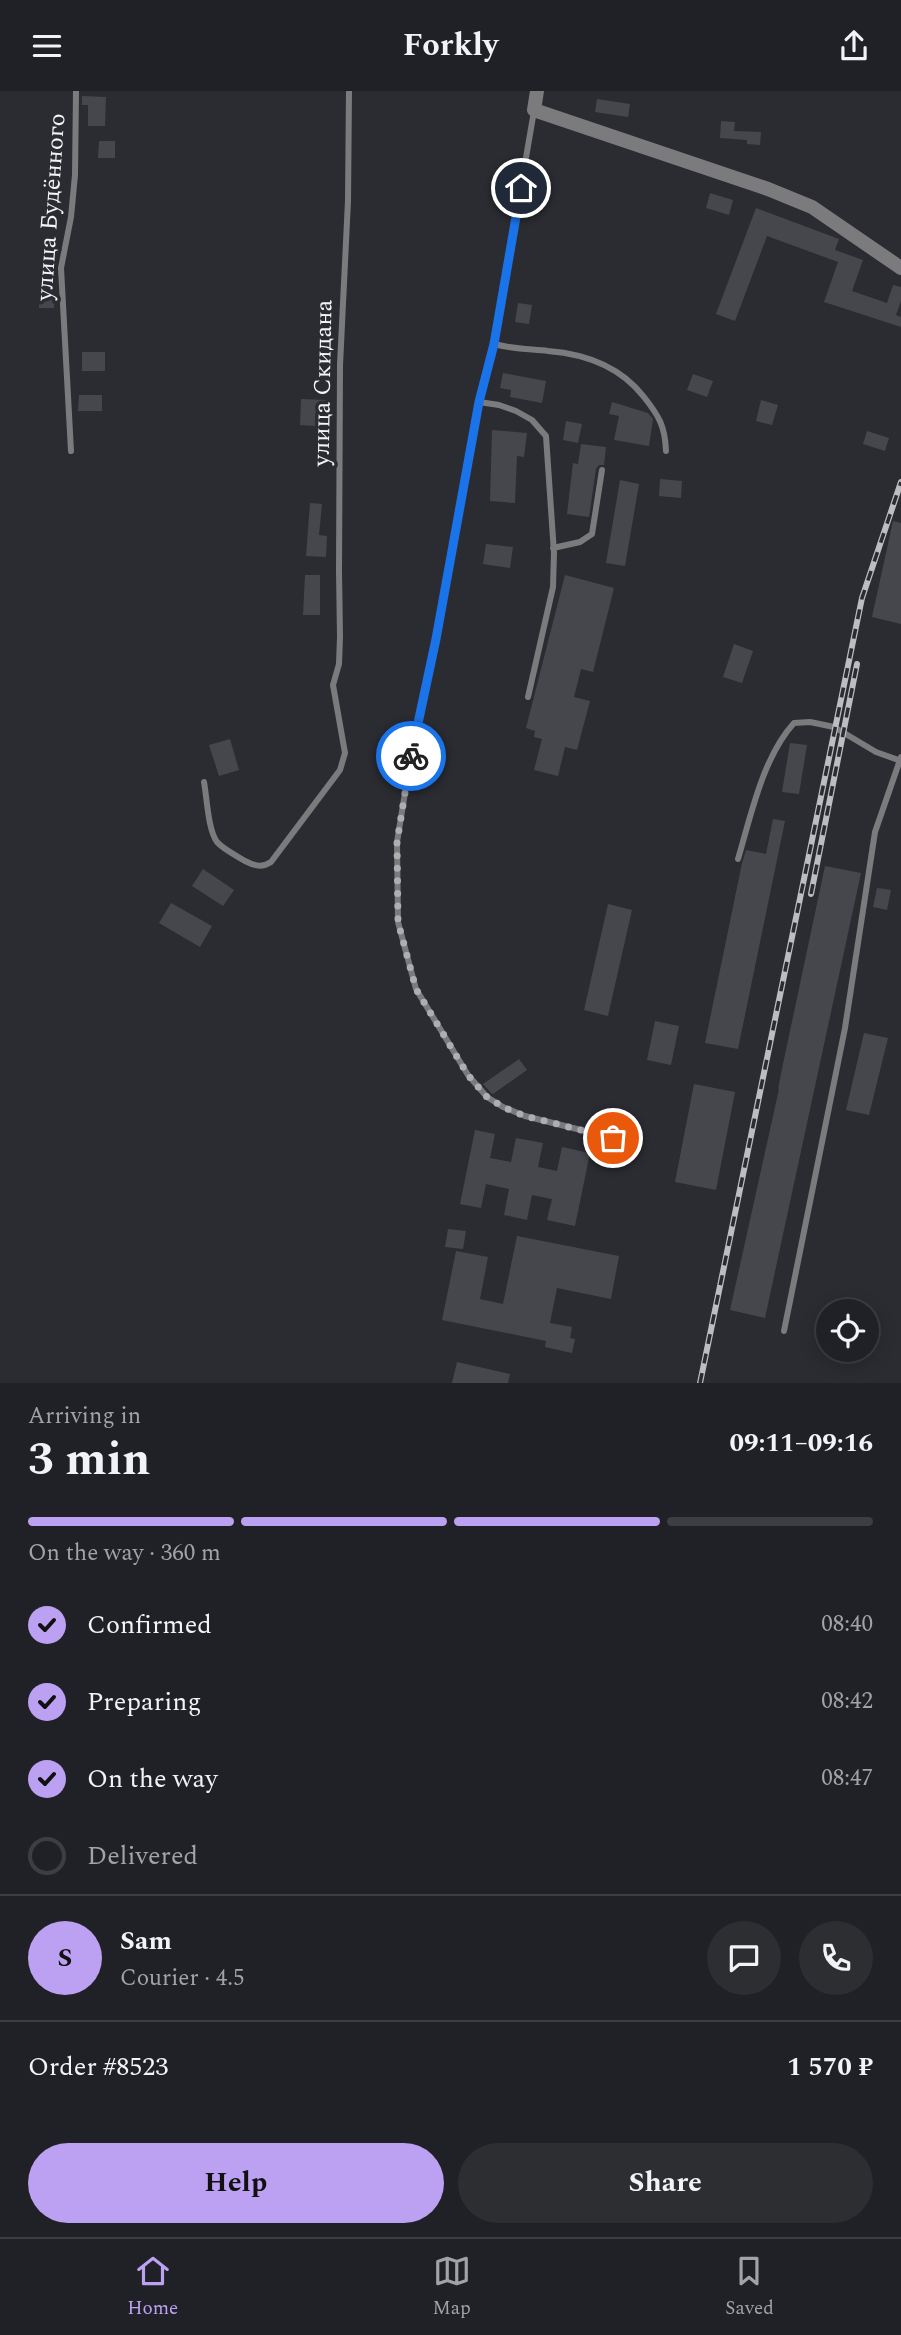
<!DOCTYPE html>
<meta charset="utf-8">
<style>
:root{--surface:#202126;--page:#2d2e32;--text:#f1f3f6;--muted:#a2a3a7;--line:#3d3e43;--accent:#bca0f2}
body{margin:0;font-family:Spectral,serif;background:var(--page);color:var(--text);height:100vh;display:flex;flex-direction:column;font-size:26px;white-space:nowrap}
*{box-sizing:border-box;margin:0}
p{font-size:23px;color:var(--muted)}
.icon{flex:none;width:38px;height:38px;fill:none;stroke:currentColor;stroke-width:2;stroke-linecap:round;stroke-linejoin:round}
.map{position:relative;height:1292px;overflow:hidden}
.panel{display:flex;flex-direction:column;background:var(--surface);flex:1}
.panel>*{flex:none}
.controls{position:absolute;left:816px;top:1208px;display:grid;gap:14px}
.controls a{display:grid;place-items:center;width:63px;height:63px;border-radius:50%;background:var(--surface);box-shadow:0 4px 18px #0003,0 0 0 2px var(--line);font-size:35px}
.pin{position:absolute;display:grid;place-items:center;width:60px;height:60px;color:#fff;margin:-30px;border:4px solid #fff;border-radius:50%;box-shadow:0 2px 7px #0007}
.courier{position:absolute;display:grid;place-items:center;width:70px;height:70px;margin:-35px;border:5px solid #1a73e8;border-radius:50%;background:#fff;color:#222;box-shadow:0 2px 9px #0007}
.overview em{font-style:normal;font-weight:700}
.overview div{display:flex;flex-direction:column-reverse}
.overview{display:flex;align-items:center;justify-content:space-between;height:119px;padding:0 28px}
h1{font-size:46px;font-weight:700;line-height:52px}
.bar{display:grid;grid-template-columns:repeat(4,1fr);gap:10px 7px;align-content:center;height:84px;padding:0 28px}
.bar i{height:9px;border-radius:5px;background:var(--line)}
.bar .selected{background:var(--accent)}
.bar p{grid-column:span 4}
.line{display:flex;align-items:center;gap:18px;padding:0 28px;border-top:2px solid var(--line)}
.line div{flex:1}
.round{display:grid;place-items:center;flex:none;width:74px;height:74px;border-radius:37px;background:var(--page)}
ol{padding:0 28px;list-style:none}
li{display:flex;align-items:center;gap:21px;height:77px}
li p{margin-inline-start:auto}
li .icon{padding:7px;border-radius:50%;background:var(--accent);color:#111;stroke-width:4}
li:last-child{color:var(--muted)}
li i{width:38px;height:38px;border:4px solid var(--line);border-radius:50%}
.action{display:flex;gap:14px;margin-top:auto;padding:14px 28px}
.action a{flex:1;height:80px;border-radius:42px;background:var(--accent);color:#111;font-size:28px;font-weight:700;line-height:80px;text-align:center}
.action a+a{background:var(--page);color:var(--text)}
header{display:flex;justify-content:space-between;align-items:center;height:91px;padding:0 28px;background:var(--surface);font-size:32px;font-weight:700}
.menu{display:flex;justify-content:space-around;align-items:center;height:98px;border-top:2px solid var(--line);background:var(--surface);font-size:19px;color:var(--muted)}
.menu a{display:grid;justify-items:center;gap:4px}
.menu .selected{color:var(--accent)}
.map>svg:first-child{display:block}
</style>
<header><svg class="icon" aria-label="menu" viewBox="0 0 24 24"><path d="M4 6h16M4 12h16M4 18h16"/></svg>Forkly<svg class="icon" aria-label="share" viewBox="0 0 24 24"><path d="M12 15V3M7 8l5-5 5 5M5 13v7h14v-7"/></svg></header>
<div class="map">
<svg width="901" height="1292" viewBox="0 0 901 1292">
<rect width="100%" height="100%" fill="#2b2c32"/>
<path fill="#46474d" d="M82 5 106 6 105 35H88V14H82Z
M597 8 630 13 628 26 595 21Z
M721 30 735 31 734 40 761 41 760 54 747 53V49L720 47Z
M99 50H115V67H98Z
M710 102 733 109 729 124 706 117Z
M756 117 839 148 835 159 863 169 852 200 887 212 893 194 901 196V210L896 224 901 226V236L824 211 838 171 767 145 735 230 716 223Z
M39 200H54V217H39Z
M518 212 532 214 529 233 515 231Z
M82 261H105V280H82Z
M503 282 546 290 542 312 510 306 511 299 500 297Z
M693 283 713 290 707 306 687 299Z
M79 304H102V320H78Z
M301 308 328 309 327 327 315 326V335L300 334Z
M761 309 778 314 772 334 756 330Z
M612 311 648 322 653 328 649 355 614 349 619 325 609 323Z
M566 330 582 333 578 352 563 349Z
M492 339 527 342 524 366 517 365 515 412 490 410Z
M867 340 889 347 885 360 863 353Z
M581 353 606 356 604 374H599L596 378 589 426 567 423 573 372 578 373Z
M660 388 682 390 681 407 659 405Z
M620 389 639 393 625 475 606 472Z
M310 412 322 413 319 444 327 445 326 466 306 465Z
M893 430 901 432V533L872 526Z
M486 453 513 456 510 477 483 473Z
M305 484H320V524H303Z
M565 484 614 497 593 581 581 578 574 606 590 610 577 659 565 656 558 685 534 679 542 648 534 646 535 640 526 637Z
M734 553 753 560 742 592 723 586Z
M230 648 239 679 219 685 209 654Z
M790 652 807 654 799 703 782 701Z
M773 728 785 730 738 958 705 952 742 772 746 759 766 763Z
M825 775 861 782 765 1227 730 1219 779 998H778L783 973Z
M203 778 234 799 223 815 192 795Z
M877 797 891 799 887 819 873 816Z
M171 812 212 835 200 856 159 832Z
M608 813 632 819 608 925 584 919Z
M655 930 679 935 671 974 647 969Z
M864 942 888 947 869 1024 846 1019Z
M519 968 527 979 493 1003 491 1002 483 993Z
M694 993 735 1001 716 1099 675 1091Z
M475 1039 495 1043 490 1067 511 1071 516 1047 543 1052 538 1076 557 1080 562 1056 590 1062 575 1135 547 1129 552 1108 532 1104 527 1129 504 1124 509 1098 486 1093 481 1117 460 1113Z
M448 1138 466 1140 463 1158 445 1156Z
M517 1145 619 1165 611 1208 557 1197 550 1232 572 1236 570 1247 575 1248 572 1262 545 1256 546 1250 442 1229 456 1160 488 1166 480 1208 503 1213Z
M457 1271 510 1283 508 1292H452Z"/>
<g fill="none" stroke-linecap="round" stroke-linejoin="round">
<path stroke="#7b7b7e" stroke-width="6" d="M534 20 494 253 479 311 436 548 411 665 397 751 398 831 416 898 468 984 487 1006 503 1016 525 1025 613 1047
M494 253C512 258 530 258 548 260 586 263 620 275 644 306 659 325 665 335 666 360
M479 311 499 314 516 320 532 329 546 345 554 462 553 496 528 606
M71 360 61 177 71 126 75 84 76 0
M553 457 580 451 592 443 602 379
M204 691C207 707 208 739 217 751 223 758 237 765 245 770 255 775 262 777 271 771L340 679 345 662 333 594 339 573 340 546 339 480 340 274 348 110 349 0
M738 768C751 724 763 666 794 632L810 631 834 636 876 661 901 670
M784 1240 845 937 875 741 901 666"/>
<path stroke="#7b7b7e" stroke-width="14" d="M537 0 534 19 768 98 812 116 901 177"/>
<g stroke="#bcbdc2" stroke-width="6">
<path id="rail" d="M811 803 857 573
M700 1292 862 507 901 391"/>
</g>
<use href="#rail" stroke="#2b2c32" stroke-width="3.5" stroke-dasharray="10" stroke-linecap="butt"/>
</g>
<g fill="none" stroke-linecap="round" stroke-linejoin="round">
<path stroke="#adaeb3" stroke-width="7" stroke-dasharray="0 12.6" d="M411 665 397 751 398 831 416 898 468 984 487 1006 503 1016 525 1025 613 1047"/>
<path stroke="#1a73e8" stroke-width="9" d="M411 665 436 548 479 311 494 253 521 97"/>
</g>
<g text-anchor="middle" stroke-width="7" stroke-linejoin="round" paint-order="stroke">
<g font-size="24" fill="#f3f4f8" stroke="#2b2c32">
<text transform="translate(50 116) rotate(-86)" y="8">улица Будённого</text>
<text transform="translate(322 292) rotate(-89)" y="8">улица Скидана</text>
</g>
</g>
</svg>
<div class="controls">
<a><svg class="icon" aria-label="locate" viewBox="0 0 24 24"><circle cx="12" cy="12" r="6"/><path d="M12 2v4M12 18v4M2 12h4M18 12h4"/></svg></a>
</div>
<div class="pin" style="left:613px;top:1047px;background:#ea580c"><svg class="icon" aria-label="bag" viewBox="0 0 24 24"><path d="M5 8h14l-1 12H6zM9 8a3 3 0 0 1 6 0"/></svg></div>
<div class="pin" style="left:521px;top:97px;background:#1f2937"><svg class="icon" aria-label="home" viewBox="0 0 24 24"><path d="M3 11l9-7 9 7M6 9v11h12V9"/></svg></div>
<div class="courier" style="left:411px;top:665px"><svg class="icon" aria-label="bike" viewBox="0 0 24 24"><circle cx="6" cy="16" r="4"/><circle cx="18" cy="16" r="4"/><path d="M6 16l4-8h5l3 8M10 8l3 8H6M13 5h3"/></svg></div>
</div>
<section class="panel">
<div class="overview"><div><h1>3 min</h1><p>Arriving in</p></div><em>09:11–09:16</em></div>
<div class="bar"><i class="selected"></i><i class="selected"></i><i class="selected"></i><i></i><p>On the way · 360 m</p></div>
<ol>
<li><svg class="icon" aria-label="check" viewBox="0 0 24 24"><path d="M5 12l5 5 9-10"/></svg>Confirmed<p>08:40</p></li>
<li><svg class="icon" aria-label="check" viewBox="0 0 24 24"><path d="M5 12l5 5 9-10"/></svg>Preparing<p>08:42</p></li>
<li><svg class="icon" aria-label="check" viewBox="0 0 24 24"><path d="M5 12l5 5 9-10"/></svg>On the way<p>08:47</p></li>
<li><i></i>Delivered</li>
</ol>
<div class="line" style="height:126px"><b class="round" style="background:var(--accent);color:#111">S</b><div><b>Sam</b><p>Courier · 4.5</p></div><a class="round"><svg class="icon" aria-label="chat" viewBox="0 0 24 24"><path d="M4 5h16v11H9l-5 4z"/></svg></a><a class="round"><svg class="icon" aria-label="phone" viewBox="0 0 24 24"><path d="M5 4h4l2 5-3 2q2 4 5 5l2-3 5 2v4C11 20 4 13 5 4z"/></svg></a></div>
<div class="line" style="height:91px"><div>Order #8523</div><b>1 570 ₽</b></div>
<div class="action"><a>Help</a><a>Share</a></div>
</section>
<nav class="menu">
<a class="selected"><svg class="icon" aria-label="home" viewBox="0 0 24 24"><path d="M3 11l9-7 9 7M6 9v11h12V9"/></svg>Home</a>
<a><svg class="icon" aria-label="map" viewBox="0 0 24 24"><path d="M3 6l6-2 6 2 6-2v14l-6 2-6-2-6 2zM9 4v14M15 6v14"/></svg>Map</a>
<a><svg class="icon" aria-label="saved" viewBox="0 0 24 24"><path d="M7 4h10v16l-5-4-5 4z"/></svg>Saved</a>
</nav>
